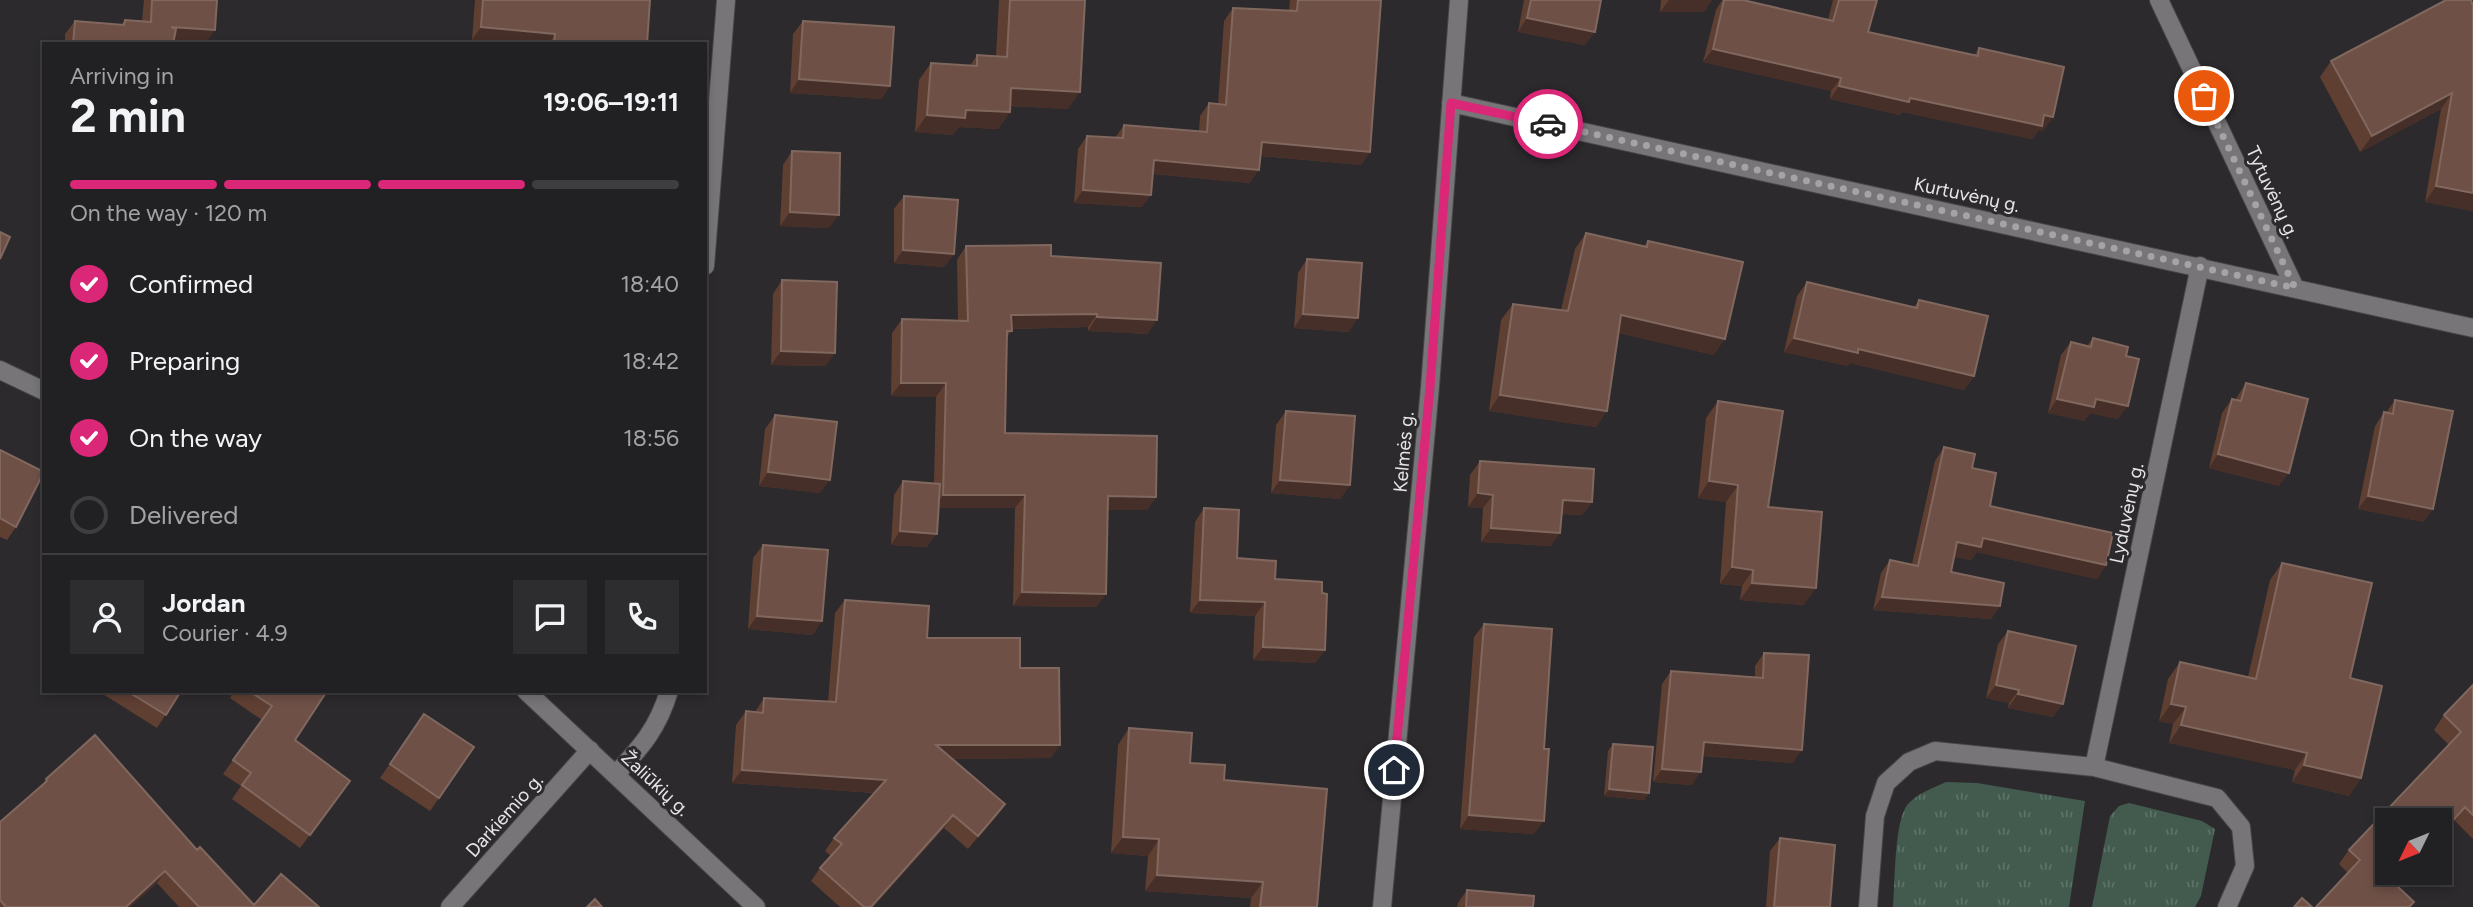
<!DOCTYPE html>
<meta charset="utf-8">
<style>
:root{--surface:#212022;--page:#2d2d2f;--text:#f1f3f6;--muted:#a2a3a5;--line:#3e3e40;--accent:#db2777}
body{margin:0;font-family:Figtree,sans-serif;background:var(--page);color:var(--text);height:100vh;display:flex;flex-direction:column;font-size:26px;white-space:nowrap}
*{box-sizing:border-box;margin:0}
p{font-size:23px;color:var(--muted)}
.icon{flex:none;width:38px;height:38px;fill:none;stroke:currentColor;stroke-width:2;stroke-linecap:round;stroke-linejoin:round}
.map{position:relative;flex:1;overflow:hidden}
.sheet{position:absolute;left:42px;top:42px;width:665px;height:651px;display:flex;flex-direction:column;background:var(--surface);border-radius:0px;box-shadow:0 4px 10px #0003,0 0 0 2px var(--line)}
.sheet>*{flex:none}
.needle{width:46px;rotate:227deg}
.buttons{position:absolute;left:2375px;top:808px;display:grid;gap:14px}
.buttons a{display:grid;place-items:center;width:77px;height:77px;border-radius:0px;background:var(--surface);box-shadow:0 4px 10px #0003,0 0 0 2px var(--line);font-size:35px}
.pin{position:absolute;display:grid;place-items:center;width:60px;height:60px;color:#fff;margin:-30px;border:4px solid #fff;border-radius:50%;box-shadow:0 2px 7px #0007}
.courier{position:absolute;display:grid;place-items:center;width:70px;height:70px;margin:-35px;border:5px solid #db2777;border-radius:50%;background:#fff;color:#222;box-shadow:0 2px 9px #0007}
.head em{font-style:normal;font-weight:700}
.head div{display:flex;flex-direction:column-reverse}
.head{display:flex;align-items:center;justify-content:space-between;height:119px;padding:0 28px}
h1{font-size:46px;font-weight:700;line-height:52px}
.bar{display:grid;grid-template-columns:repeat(4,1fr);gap:10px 7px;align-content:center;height:84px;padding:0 28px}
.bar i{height:9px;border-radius:5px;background:var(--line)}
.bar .on{background:var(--accent)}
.bar p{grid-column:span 4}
.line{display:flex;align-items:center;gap:18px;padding:0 28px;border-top:2px solid var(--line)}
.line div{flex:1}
.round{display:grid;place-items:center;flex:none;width:74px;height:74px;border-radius:0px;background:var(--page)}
ol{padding:0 28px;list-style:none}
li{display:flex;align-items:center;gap:21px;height:77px}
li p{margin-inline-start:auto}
li .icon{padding:7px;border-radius:50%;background:var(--accent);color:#fff;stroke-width:4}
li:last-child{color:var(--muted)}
li i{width:38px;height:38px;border:4px solid var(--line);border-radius:50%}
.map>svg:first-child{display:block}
</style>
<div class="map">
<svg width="2473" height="907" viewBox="0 0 2473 907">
<defs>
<pattern id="grass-tufts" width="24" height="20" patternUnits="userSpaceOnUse" patternTransform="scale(1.75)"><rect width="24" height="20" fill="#425b4e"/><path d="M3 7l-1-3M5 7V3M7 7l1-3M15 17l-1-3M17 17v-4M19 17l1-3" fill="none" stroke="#5d7268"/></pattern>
</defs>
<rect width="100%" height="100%" fill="#2c2a2d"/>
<path fill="url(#grass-tufts)" d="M1946 782 1977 783 2085 801 2069 907H1893C1895 884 1894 820 1908 804 1918 793 1933 788 1946 782Z
M2129 803 2202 821 2215 829 2201 896 2195 907H2092L2110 816 2119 806Z"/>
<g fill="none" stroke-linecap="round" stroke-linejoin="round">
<g stroke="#464547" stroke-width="20">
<path id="minor" d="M2159 0 2295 288
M1451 103 2473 328
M705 266 726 0
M2200 266 2094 767 2217 798 2241 827 2245 866 2227 907
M0 370 44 391
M526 691 756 907
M616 774C642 746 658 728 669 691
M450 907 590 750
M1382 907 1430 387 1459 0
M1868 907 1875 816 1886 783 1909 762 1935 751 2094 767"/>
</g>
<use href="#minor" stroke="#777578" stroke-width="18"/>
</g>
<path fill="#603f33" d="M144 0H217L206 43 173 41V44H65V34L75 21 121 25 125 20 142 21Z
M475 0H650L647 44H511L472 40Z
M999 0H1085L1068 109 1010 106V112L998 129 959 127 953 135 915 132 919 80 931 63 970 66 977 55 996 56Z
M1290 0H1381L1370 152 1361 165 1261 156 1250 183 1153 174 1142 207 1074 203 1078 149 1087 136 1115 138 1124 125 1199 131 1200 116 1209 103 1218 104 1224 21 1233 8 1289 11Z
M1524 0H1601L1585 45 1518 32Z
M1661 0H1712L1704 12H1660Z
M1722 0H1743L1828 20 1833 0H1877L1868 32 1974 55 1979 48 2053 117 2043 131 2039 130 2032 139 1902 112 1900 115 1830 99 1831 91 1703 62 1716 10Z
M2473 6V211L2425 202 2441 109 2360 152 2320 77 2331 61Z
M803 21 890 86 881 99 790 93 793 34Z
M792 151 829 228 780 226 783 165Z
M904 196 954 254 944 267 894 263V209Z
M1586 233 1644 246 1648 241 1714 355 1619 333 1607 411 1596 427 1489 411 1501 320 1513 304 1561 310 1575 249Z
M966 246 1051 256 1148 334 1088 331V327L1012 329 1006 339 1005 433 1156 497 1147 510H1108L1106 594 1096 607 1013 606 1015 508H938L927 547 891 545 894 495 903 481 934 483 936 397 891 396 892 333 902 319 958 320 957 260Z
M1307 259 1349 332 1294 328 1298 273Z
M782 280 826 366 771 365 773 294Z
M1807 282 1914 307 1919 300 1974 376 1964 390 1850 363 1848 366 1784 352 1797 296Z
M2093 338 2126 356 2118 419 2090 413 2084 421 2048 413 2061 355 2071 342 2087 346Z
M2246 383 2279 486 2209 468 2222 413 2232 399 2236 400 2237 397Z
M2395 400 2424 522 2358 509 2375 426 2384 412 2386 413Z
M1718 401 1768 507 1804 605 1740 600 1742 586 1720 584 1726 502 1698 498 1706 418Z
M1286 411 1350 485 1340 499 1271 493 1276 425Z
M775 415 820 493 759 486 765 429Z
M1944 447 1972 468 1990 506 2106 565 2097 579 1977 552 1971 560 1954 557 1951 572 2000 606 1991 619 1873 610 1881 573 1890 560 1912 564 1935 461Z
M0 450 16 527 7 540 0 537Z
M1480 461 1592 502 1582 515 1562 514 1551 546 1481 542 1483 508 1468 507 1470 475Z
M1204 508 1237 558 1275 579 1322 593 1325 650 1315 663 1253 660 1255 616 1190 613 1195 522Z
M763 545 813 635 748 629 753 558Z
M2282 563 2350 678 2361 778 2349 796 2292 782 2295 770 2169 743 2173 724 2159 721 2168 679 2180 662 2248 677 2270 580Z
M845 600 927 638 1020 668 1051 758 951 759 996 817 968 849 944 828 873 907H840L811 881 820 868 831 856 825 851 834 838 874 793 732 783 736 725 746 711 755 712 764 698 828 702 835 613Z
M1484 624 1534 834 1460 829 1474 637Z
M2008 631 2053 717 2008 708 2009 703 1986 698 1998 644Z
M1764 653 1793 763 1703 756 1692 785 1653 782 1662 684 1671 671 1755 677V666Z
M2473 685V839L2455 821H2440L2396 886 2414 902 2410 907H2316L2348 873 2339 864 2349 850 2449 745 2434 730 2444 715Z
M98 691H181L157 728Z
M234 691H327L295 740 341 794 300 848 232 799 241 786 223 774 262 720 230 698Z
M424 714 474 747 430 811 380 778Z
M1129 728 1190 763 1224 780 1317 907H1250L1251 898 1145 891 1148 856 1111 853 1118 745Z
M1613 744 1649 793 1644 800 1604 796 1608 751Z
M46 779 197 850 254 905 319 907H179L157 883 130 907H0V822L41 787Z
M1780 838 1830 907H1766L1770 851Z
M1467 890 1533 907H1457L1458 903Z"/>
<path fill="#452f28" d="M1669 0H1712L1704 12H1660Z
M1527 18 1595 32 1585 45 1518 32Z
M171 27 215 30 206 43 161 40Z
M481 27 555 34 549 44H511L472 40Z
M1713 49 1841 78 1831 91 1703 62Z
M799 79 890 86 881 99 790 93Z
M1839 86 1910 98 2044 115 2053 117 2043 131 2039 130 2032 139 1902 112 1900 115 1830 99Z
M1011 88 1080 92 1068 109 999 105Z
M2452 93 2441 109 2360 152 2372 136Z
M966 110 1010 112 998 129 959 127 953 135 915 132 927 115Z
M1262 142 1370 152 1361 165 1253 155Z
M1154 160 1259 170 1250 183 1145 173Z
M2436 186 2473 193V211L2425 202Z
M1083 190 1151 195 1142 207 1074 203Z
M790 212 839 215 829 228 780 226Z
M903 250 954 254 944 267 894 263Z
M1097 314 1088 327 1002 329 1011 315Z
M1303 314 1358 318 1349 332 1294 328Z
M1621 315 1725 339 1714 355 1610 331Z
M1097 317 1157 320 1148 334 1088 331Z
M1794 338 1858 349 1974 376 1964 390 1850 363 1848 366 1784 352Z
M781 351 835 353 826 366 771 365Z
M901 383H946L936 397 891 396Z
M1500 395 1607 411 1596 427 1489 411Z
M2057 399H2096L2128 406 2118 419 2090 413 2084 421 2048 413Z
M2218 454 2289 473 2279 486 2209 468Z
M768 472 830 480 820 493 759 486Z
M1280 480 1350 485 1340 499 1271 493Z
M1709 481 1738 485 1726 502 1698 498Z
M1478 493 1493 495 1483 508 1468 507Z
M943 495H1025L1015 508H933Z
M1108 496 1156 497 1147 510H1098Z
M2368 496 2433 509 2424 522 2358 509Z
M1563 500 1592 502 1582 515 1553 513Z
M1491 528 1560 533 1551 546 1481 542Z
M900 531 937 534 927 547 891 545Z
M1983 538 2106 565 2097 579 1977 552 1971 560 1948 556 1957 542Z
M1732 567 1753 570 1742 586 1720 584Z
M1752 583 1816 588 1804 605 1740 600Z
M1022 592 1106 594 1096 607 1013 606Z
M1882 597 2000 606 1991 619 1873 610Z
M1200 600 1265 602 1255 616 1190 613Z
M757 616 822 621 813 635 748 629Z
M1263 647 1325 650 1315 663 1253 660Z
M1996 685 2019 690 2009 703 1986 698Z
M2018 694 2063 704 2053 717 2008 708Z
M2171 704 2186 707 2173 724 2159 721Z
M2181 725 2307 753 2295 770 2169 743Z
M1704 742 1802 750 1793 763 1695 755Z
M936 745H1060L1051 758 926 759Z
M2304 765 2361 778 2349 796 2292 782Z
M1662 769 1701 772 1692 785 1653 782Z
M742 770 886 780 877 793 732 783Z
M1609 789 1649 793 1644 800 1604 796Z
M1005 804 996 817 968 849 978 836Z
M2465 807 2455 821 2440 838V835Z
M953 815 944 828 873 907H871Z
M1469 815 1544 821 1534 834 1460 829Z
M1123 837 1159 839 1148 856 1111 853Z
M165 871 157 883 130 907H126Z
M2405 873H2408L2385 899 2395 884Z
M1157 875 1263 882 1251 898 1145 891Z"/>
<path fill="#6e5046" stroke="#81685f" stroke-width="2" d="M152 0H217L215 30 171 27 176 29 173 44H73L75 21 124 25 125 20 151 22Z
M483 0H650L647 44H554L555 34 481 27Z
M1010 0H1085L1080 92 1011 88 1010 112 966 110 965 118 927 115 931 63 977 66V55L1007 57Z
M1298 0H1381L1370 152 1262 142 1259 170 1154 160 1151 195 1083 190 1087 136 1123 138 1124 125 1207 132 1209 103 1226 105 1233 8 1297 11Z
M1531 0H1601L1595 32 1527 18Z
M1724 0H1743L1833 21 1839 0H1877L1868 32 1978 56 1979 48 2064 67 2053 117 2044 115 2042 126 1910 98 1909 102 1839 86 1841 78 1713 49Z
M2446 0H2471L2473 6V193L2436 186 2452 93 2372 136 2331 61Z
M803 21 894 27 890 86 799 79Z
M792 151 840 153 839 215 790 212Z
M904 196 958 200 954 254 903 250Z
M0 232 10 237 0 259Z
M1586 233 1647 247 1648 241 1743 262 1725 339 1621 315 1607 411 1500 395 1513 304 1568 311Z
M1051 245V256L1161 263 1157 320 1097 317V314L1011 315 1012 331H1007L1005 433 1157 436 1156 497 1108 496 1106 594 1022 592 1025 495H943L946 383H901L902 319 968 321 966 246Z
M1307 259 1362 263 1358 318 1303 314Z
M782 280 837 282 835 353 781 351Z
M1807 282 1917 308 1919 300 1988 316 1974 376 1858 349V353L1794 338Z
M2093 338 2128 347 2126 356 2139 359 2128 406 2096 399 2094 407 2057 399 2071 342 2091 347Z
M2246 383 2308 399 2289 473 2218 454 2232 399 2241 401Z
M2395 400 2453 411 2433 509 2368 496 2384 412 2393 414Z
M1718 401 1783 411 1768 507 1822 512 1816 588 1752 583 1753 570 1732 567 1738 485 1709 481Z
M1286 411 1355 416 1350 485 1280 480Z
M775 415 837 422 830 480 768 472Z
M1944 447 1975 454 1972 468 1996 473 1990 506 2113 533 2106 565 1983 538 1981 547 1957 542 1951 572 2004 583 2000 606 1882 597 1890 560 1918 566Z
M0 450 44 472 16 527 0 518Z
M1480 461 1594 469 1592 502 1563 500 1560 533 1491 528 1493 495 1478 493Z
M903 481 940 484 937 534 900 531Z
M1204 508 1239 510 1237 558 1276 561 1275 579 1322 582V593L1327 594 1325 650 1263 647 1265 602 1200 600Z
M763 545 828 550 822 621 757 616Z
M2282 563 2372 583 2350 678 2382 686 2361 778 2304 765 2307 753 2181 725 2186 707 2171 704 2180 662 2256 679Z
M845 600 929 606 927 638H1020V668H1059L1060 745H936L1005 804 978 836 953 815 871 907H864L820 868 842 844 834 838 886 780 742 770 746 711 763 713 764 698 836 702Z
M1484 624 1552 629 1544 749H1549L1544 821 1469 815Z
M2008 631 2076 646 2063 704 2018 694 2019 690 1996 685Z
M1764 653 1809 655 1802 750 1704 742 1701 772 1662 769 1671 671 1763 678Z
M2473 685V815L2465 807 2440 835V821H2387V873H2405L2395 884 2414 902 2409 907H2316L2360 860 2349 850 2461 732 2444 715Z
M127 691H181L166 715Z
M249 691H327L295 740 350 781 310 835 242 785 251 773 233 760 272 706Z
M424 714 474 747 439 798 390 764Z
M1129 728 1192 733 1190 763 1225 765 1224 780 1327 789 1317 907H1260L1263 882 1157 875 1159 839 1123 837Z
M95 735 197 850 200 847 254 905 281 874 319 907H199L165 871 126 907H6L0 900V822L47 781 46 779Z
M1613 744 1653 747 1649 793 1609 789Z
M1780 838 1835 845 1830 907H1774Z
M1467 890 1534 896 1533 907H1466Z
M2302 898 2312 907H2294Z
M595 899 602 907H587Z"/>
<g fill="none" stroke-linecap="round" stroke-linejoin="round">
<path stroke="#a5a4a5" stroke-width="7" stroke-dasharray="0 12.6" d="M1548 124 2295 288 2204 96"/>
<path stroke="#db2777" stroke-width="9" d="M1394 770 1430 387 1451 103 1548 124"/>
</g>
<g text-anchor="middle" stroke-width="6" stroke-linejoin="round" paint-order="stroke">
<g font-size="19" fill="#e6e5e6" stroke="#2c2a2d">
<text transform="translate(2273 192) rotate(65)" y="7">Tytuvėnų g.</text>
<text transform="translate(1967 194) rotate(12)" y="7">Kurtuvėnų g.</text>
<text transform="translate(1403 452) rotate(-85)" y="7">Kelmės g.</text>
<text transform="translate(2126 513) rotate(-78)" y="7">Lyduvėnų g.</text>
<text transform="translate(656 783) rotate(43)" y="7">Žaliūkių g.</text>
<text transform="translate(504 815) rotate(-48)" y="7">Darkiemio g.</text>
</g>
</g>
</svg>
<div class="buttons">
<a><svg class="needle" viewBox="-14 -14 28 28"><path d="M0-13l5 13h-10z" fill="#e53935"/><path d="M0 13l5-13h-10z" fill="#a2a3a5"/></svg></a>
</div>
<div class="pin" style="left:2204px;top:96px;background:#ea580c"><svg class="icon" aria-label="bag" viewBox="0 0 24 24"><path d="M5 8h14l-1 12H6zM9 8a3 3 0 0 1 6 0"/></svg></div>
<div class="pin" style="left:1394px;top:770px;background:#1f2937"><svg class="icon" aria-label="home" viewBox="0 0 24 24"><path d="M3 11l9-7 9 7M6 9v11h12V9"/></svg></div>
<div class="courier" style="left:1548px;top:124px"><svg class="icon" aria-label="car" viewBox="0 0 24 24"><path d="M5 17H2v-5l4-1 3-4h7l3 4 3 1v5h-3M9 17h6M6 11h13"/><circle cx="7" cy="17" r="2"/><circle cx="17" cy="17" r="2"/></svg></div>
<section class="sheet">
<div class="head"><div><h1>2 min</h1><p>Arriving in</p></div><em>19:06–19:11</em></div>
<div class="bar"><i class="on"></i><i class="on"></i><i class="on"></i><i></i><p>On the way · 120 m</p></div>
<ol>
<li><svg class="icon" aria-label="check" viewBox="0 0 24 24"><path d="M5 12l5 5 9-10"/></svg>Confirmed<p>18:40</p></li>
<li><svg class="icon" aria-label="check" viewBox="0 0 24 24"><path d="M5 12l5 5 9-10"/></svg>Preparing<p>18:42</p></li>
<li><svg class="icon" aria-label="check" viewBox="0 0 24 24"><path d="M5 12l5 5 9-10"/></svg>On the way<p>18:56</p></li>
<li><i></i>Delivered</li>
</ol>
<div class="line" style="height:126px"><a class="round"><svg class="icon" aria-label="person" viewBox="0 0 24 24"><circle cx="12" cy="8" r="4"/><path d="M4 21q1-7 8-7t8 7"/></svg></a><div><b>Jordan</b><p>Courier · 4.9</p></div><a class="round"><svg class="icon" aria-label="chat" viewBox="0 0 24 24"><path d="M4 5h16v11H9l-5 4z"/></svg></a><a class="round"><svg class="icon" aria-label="phone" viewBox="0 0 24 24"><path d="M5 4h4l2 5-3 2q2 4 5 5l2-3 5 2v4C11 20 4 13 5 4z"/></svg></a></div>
</section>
</div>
